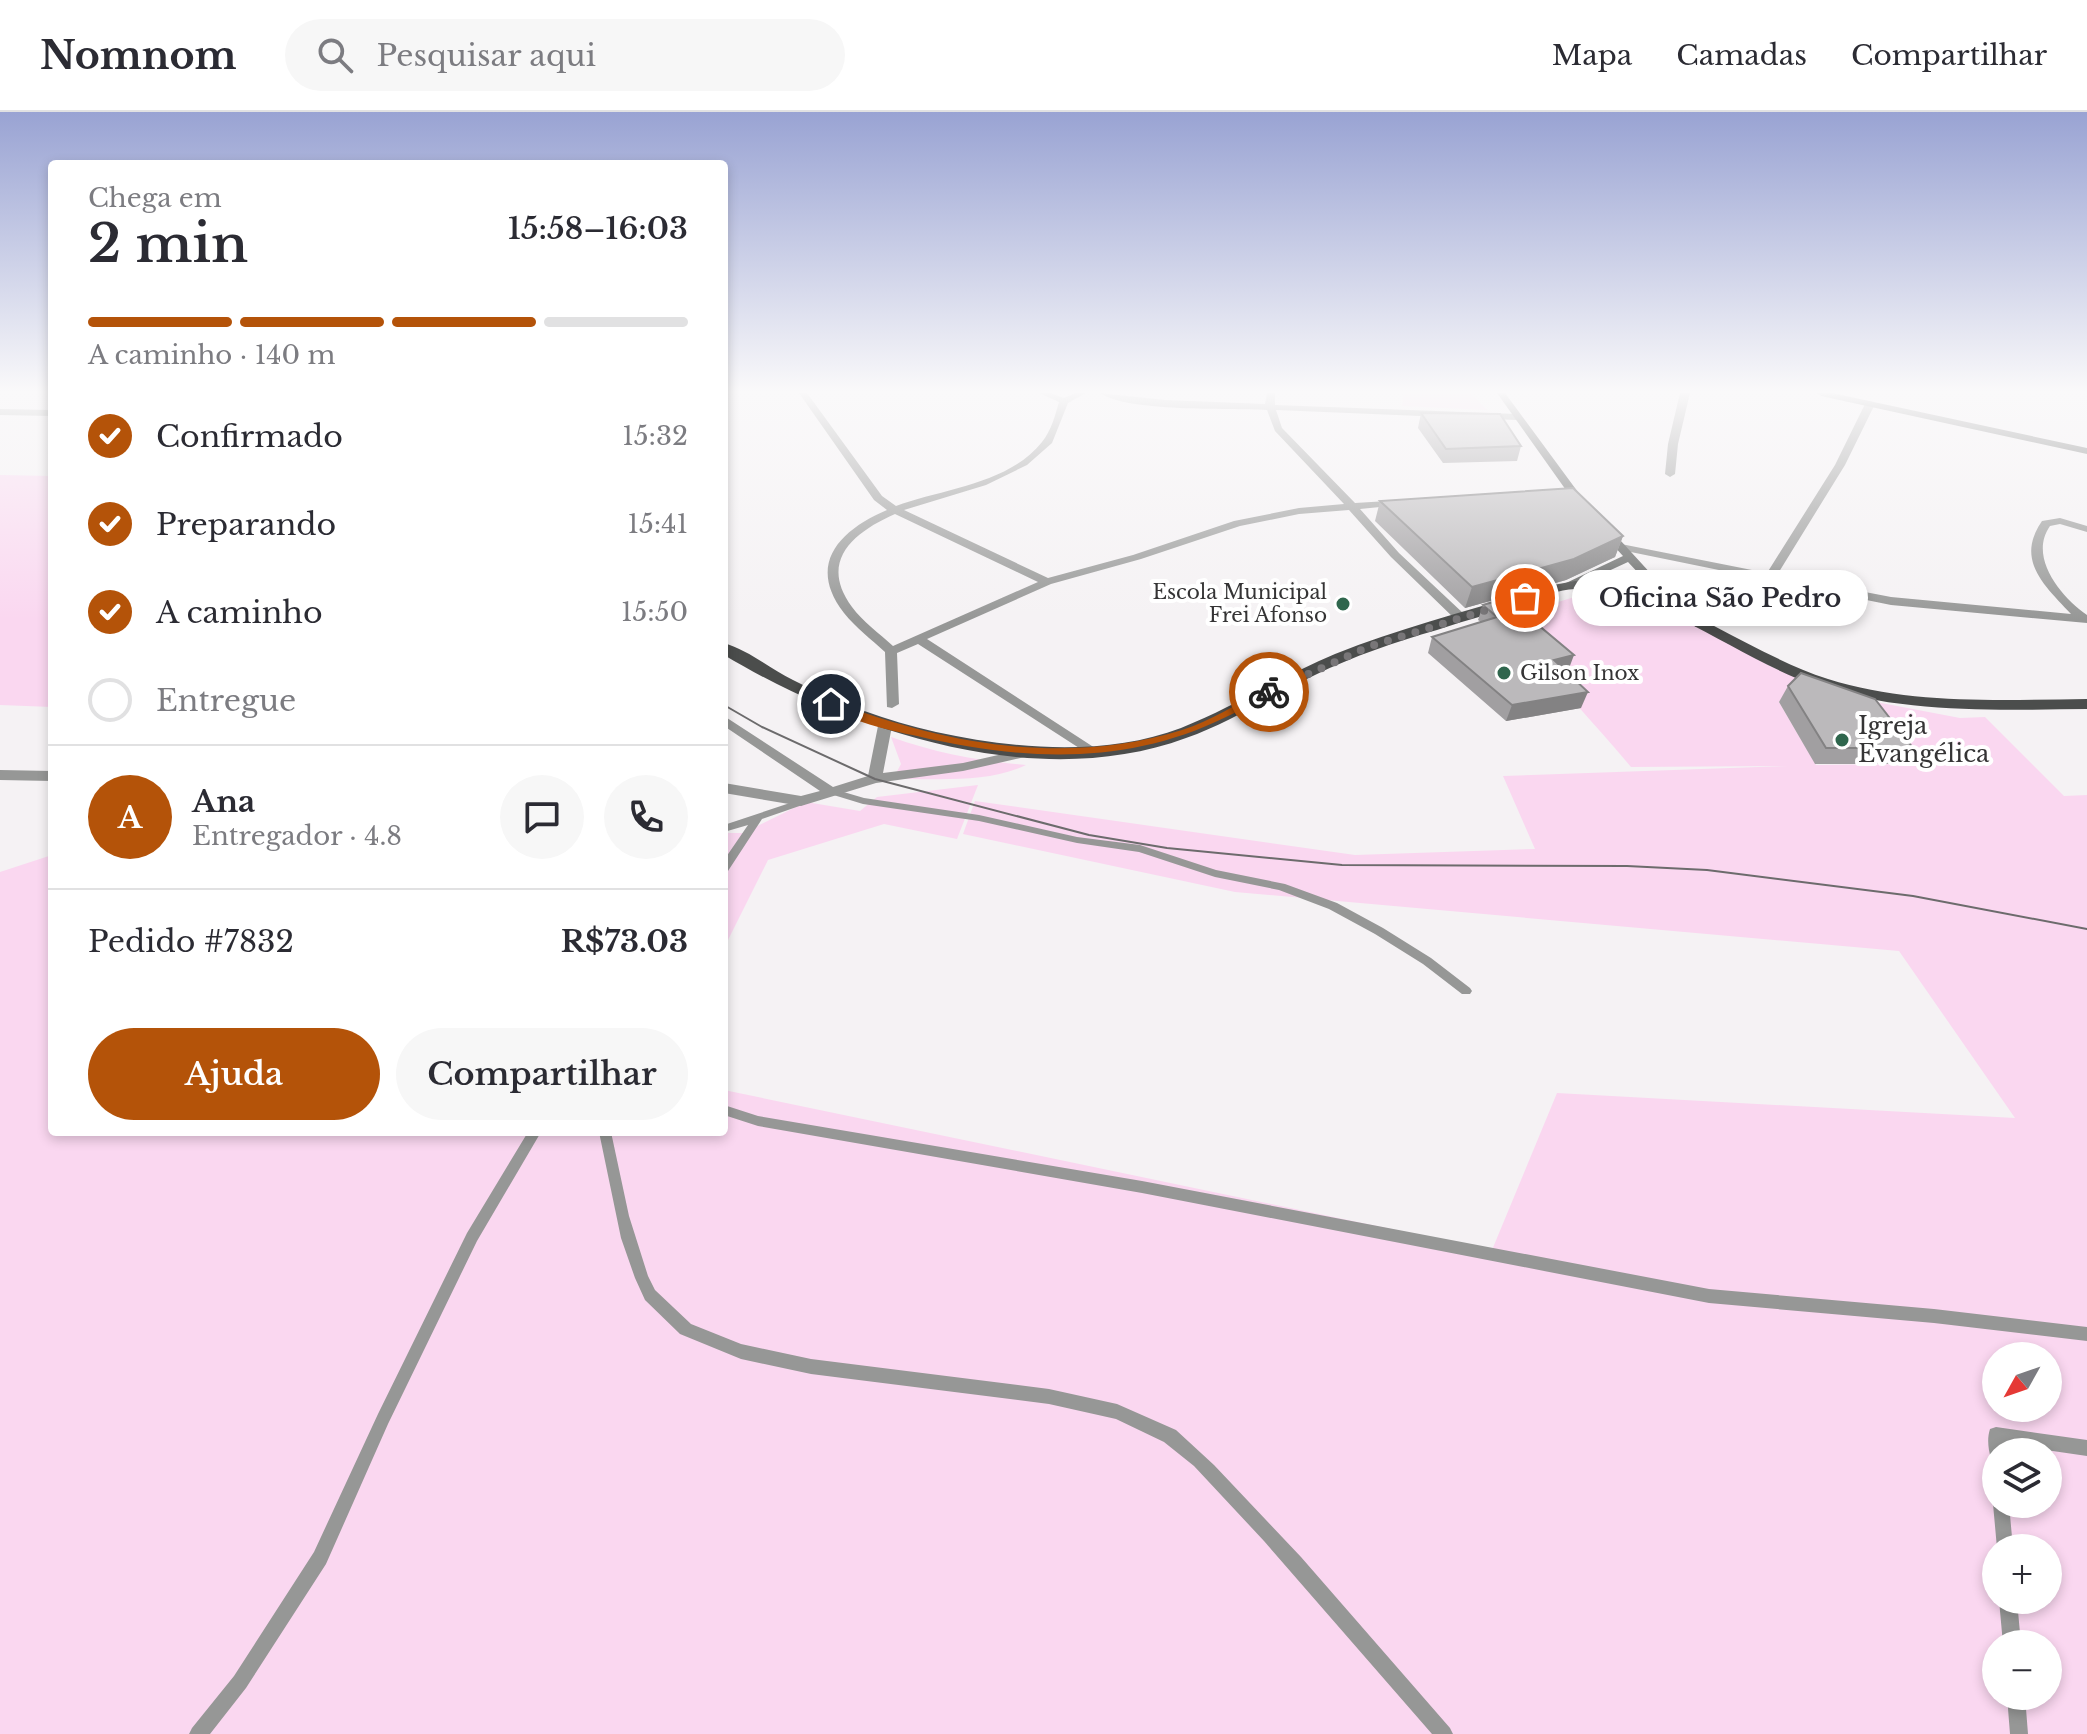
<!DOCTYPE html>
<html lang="pt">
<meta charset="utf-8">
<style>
:root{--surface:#fff;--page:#f7f7f7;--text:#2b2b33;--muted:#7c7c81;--line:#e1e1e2;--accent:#b45309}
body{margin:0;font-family:"Libre Baskerville",serif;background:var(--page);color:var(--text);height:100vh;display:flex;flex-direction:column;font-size:30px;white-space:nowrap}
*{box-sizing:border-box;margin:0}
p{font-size:26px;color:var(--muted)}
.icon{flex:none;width:44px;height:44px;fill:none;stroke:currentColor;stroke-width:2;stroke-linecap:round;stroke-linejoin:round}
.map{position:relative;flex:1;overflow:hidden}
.drawer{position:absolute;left:48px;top:48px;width:680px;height:976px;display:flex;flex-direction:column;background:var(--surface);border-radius:8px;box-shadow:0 4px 12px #0003}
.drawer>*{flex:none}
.needle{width:52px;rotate:230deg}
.tools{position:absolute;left:1982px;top:1230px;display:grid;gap:16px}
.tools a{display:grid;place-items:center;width:80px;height:80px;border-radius:50%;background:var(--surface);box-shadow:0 4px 12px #0003;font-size:40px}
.pin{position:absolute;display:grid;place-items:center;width:68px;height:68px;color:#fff;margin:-34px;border:4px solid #fff;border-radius:50%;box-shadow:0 2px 8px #0007}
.courier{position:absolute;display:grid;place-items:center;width:80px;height:80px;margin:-40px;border:6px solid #b45309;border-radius:50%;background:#fff;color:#222;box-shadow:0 2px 10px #0007}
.bubble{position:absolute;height:56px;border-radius:28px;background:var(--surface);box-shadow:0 4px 12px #0003;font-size:26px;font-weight:600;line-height:56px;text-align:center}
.head em{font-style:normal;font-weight:600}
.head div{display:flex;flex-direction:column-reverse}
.head{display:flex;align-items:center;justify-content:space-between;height:136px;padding:0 40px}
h1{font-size:52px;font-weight:600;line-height:60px}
.bar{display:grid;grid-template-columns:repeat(4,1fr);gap:12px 8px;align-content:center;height:96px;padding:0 40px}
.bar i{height:10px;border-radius:6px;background:var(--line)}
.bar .current{background:var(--accent)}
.bar p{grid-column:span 4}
.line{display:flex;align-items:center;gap:20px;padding:0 40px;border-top:2px solid var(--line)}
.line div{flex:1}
.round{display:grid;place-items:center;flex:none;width:84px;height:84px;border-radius:42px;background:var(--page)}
ol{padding:0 40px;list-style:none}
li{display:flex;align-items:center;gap:24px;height:88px}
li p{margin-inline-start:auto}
li .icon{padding:8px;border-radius:50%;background:var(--accent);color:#fff;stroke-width:4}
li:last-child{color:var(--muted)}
li i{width:44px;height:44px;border:4px solid var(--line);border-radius:50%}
.action{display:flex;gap:16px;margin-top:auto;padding:16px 40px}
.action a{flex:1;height:92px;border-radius:48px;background:var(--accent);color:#fff;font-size:32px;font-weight:600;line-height:92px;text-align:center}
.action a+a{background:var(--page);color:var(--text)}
header{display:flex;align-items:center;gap:48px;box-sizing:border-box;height:112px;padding:0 40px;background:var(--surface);border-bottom:2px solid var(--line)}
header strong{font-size:38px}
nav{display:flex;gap:44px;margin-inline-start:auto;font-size:28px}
.search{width:560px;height:72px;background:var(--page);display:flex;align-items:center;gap:20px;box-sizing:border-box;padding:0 28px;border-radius:44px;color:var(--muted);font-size:30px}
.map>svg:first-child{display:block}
</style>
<header>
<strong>Nomnom</strong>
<div class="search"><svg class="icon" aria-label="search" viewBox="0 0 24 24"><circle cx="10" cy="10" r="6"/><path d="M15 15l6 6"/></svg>Pesquisar aqui</div>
<nav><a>Mapa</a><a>Camadas</a><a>Compartilhar</a></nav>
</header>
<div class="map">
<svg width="2087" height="1622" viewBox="0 0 2087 1622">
<rect width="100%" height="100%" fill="#f5f2f4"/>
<path fill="#fad7f0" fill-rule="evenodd" d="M1404 281H1471L1487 298 1402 294Z
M0 363 52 364V595L0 593Z
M1643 456 1695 512 1770 554 1802 567 1779 590 1816 653 1902 652 1864 603 1855 586 1960 606 1985 605 2064 684 2087 683V1622H0V760L52 743V1020H724V978L1492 1138 1557 981 2015 1006 1899 839 1235 780 963 722 975 689 1355 743 1535 737 1503 664 1788 654 1631 655C1589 605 1544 559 1504 507L1587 481ZM1996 1244H2048V1296H1996ZM1996 1340H2048V1392H1996ZM1996 1436H2048V1488H1996ZM1996 1532H2048V1584H1996Z
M891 625C936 641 979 649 1026 653 987 672 935 666 893 667L901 652Z
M978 673 957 727 884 712 768 748 724 836V721H743L806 690 860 699 877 685Z"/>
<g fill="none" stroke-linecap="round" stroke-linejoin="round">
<path fill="#969796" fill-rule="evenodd" d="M830 676 864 686 979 703 1077 725 1140 733 1216 758 1285 772 1337 791 1383 816 1431 846 1470 876 1472 879 1470 882H1462L1423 852 1375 822 1329 797 1279 778 1215 765 1139 740 1077 731 979 709 863 692 827 681 825 679 827 677Z
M808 685 813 688 811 690 762 707 728 759 724 760V748L748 713 724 720V713Z
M724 993 758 1004 1142 1069 1709 1177 1934 1197 2087 1215V1229L1934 1211 1709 1191 1142 1081 758 1014 724 1003Z
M528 1020H541L477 1129 388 1312 326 1452 246 1576 210 1622H189L192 1616 234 1564 314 1440 378 1302 467 1121Z
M599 1020H611L629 1104 648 1164 655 1178 691 1212 741 1232 811 1247 1049 1277 1117 1292 1176 1318 1214 1353 1301 1445 1450 1616 1453 1622H1432L1264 1429 1194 1354 1164 1330 1116 1307 1049 1292 811 1262 741 1247 680 1222 645 1188 635 1166 621 1126Z
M1996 1315 2087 1328V1344L2004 1332 2005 1340H1996V1347L1991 1346C1988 1337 1987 1326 1990 1317Z
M1996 1386V1392H2009L2013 1436H1997L1993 1392Z
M1999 1488H2017L2021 1532H2003Z
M2007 1584H2025L2028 1622H2010Z"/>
<path fill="#969796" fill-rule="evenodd" d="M799 281H807L882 384 896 394C942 377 1009 372 1042 330 1051 319 1055 304 1059 290L1039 281H1050L1064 286 1075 281H1086L1068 291 1052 331 1027 353 986 373 904 398 1048 466 1133 443 1234 409 1299 396 1344 392 1275 319 1267 298C1230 296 1126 300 1100 281L1165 288 1265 292 1267 281H1275V293L1517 302 1522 305 1517 308 1276 298 1282 316 1355 391 1404 388 1405 390 1400 393 1360 397 1399 441 1464 502V508H1456L1391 445 1349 398 1299 402 1240 414 1141 447 1051 472 927 527 1095 636 1097 639 1090 643 918 532 897 541 899 592 892 596 887 595 885 540C871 527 856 516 844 501 806 452 840 418 887 398L874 388ZM895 402 1038 470 893 534C879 521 863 510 852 495 818 449 854 420 895 402Z
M1680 281H1690L1678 332 1675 362 1670 365 1665 362 1668 332Z
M1870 289 1875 292 1845 353 1777 463 1891 485 2071 502C2044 473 2015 448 2042 409L2060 406 2087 414V420L2060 412 2050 414C2028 445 2061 485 2087 503V511L1891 493 1621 438 1615 435 1621 432 1767 461 1835 353 1865 292Z
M0 297 52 298V304L0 303Z
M724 604 833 675 868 664 878 614 885 610 892 614 883 661 963 651 1029 636 1036 640 1034 643 963 659 876 671 801 694 724 681V671L801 684 820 679 724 614Z
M0 658 52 659V669L0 668Z"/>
<path fill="#6a6c6b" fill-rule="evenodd" d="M1497 281H1505L1586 391V395H1578Z
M1817 281H1832L2087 336V342L1821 284Z
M1602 417H1610L1664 476 1704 509V515H1696L1656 480 1628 450 1574 475H1566V471L1623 444 1602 421Z"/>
<path fill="#4b4d4c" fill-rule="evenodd" d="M1575 469C1599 472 1623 475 1646 483 1709 506 1764 546 1828 567 1911 593 2001 588 2087 587V597C1996 598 1903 602 1815 573 1735 546 1663 480 1575 477 1559 477 1542 486 1527 491 1497 500 1467 508 1437 518 1395 530 1354 544 1315 563 1272 583 1231 610 1186 626 1037 681 853 620 724 543V531C748 538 771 557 793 568 838 591 887 609 936 620 1014 637 1105 645 1181 616 1234 595 1282 564 1335 542 1404 514 1477 497 1548 474Z"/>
<path stroke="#6c6b6c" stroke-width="2" d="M724 593 762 615 875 667 1089 723 1167 736 1342 753 1627 754 1707 758 1913 784 2087 817"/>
</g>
<path fill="#a19fa1" d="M1421 301 1521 334 1517 349 1443 351 1418 316Z
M1380 389 1623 424 1615 445 1566 468 1465 496 1375 409Z
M1483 493 1568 559H1566L1581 596 1506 609 1428 541 1432 525 1481 510 1478 508Z
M1788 574 1913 636 1902 652H1815L1779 590Z"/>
<path fill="#838283" d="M1623 424 1615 445 1566 468 1465 496 1472 475Z
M1574 543 1568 559 1548 564 1554 548Z
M1588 580 1581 596 1506 609 1512 593Z"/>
<path fill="#bbb9bb" stroke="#838283" stroke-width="2" d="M1421 301 1500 302 1521 334 1446 337Z
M1573 376 1623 424 1574 447 1472 475 1380 389Z
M1506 486 1574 543 1554 548 1588 580 1512 593 1432 525 1497 505 1483 493Z
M1801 561 1875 587 1913 636H1826L1788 574Z"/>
<linearGradient id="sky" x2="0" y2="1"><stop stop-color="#99a3d3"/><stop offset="0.55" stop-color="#faf9fa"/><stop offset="1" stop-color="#faf9fa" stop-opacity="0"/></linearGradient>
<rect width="2087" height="508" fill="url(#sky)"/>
<path fill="#b45309" d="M1265 577 1274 580C1261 590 1242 597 1226 605 1127 654 1022 649 917 624 888 618 850 610 826 592L835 590C946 633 1066 654 1182 618 1211 609 1238 591 1265 577Z"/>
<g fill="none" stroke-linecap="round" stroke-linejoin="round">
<path stroke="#787678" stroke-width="8" stroke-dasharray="0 14.4" d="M1269 580 1368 535 1525 486"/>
</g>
<g fill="#2f664d" stroke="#fff" stroke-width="3">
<circle cx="1343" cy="492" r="8"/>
<circle cx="1504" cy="561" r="8"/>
<circle cx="1842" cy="628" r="8"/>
</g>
<g text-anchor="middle" stroke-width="8" stroke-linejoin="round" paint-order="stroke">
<g font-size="20" fill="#353435" stroke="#fff" text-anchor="end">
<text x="1327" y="487">Escola Municipal<tspan x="1327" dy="23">Frei Afonso</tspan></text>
<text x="1520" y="568" text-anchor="start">Gilson Inox</text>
</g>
<g font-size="24" fill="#353435" stroke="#fff" text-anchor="start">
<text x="1858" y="622">Igreja<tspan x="1858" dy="28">Evangélica</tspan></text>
</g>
</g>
</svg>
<div class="tools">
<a><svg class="needle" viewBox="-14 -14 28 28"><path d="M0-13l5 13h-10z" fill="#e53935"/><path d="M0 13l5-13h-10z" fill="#7c7c81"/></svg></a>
<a><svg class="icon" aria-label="layers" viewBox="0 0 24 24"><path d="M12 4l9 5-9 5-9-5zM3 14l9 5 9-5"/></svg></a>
<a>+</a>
<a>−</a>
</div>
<div class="pin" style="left:1525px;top:486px;background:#ea580c"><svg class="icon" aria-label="bag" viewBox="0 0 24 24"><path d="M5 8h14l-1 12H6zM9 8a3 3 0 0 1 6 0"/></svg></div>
<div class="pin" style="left:831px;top:592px;background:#1f2937"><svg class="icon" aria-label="home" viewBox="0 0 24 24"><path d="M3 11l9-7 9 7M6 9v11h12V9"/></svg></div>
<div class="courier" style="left:1269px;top:580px"><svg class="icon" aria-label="bike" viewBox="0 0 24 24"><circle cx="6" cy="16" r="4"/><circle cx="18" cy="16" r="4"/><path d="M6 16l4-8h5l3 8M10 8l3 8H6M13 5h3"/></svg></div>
<div class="bubble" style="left:1572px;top:458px;width:296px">Oficina São Pedro</div>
<section class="drawer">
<div class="head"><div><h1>2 min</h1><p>Chega em</p></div><em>15:58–16:03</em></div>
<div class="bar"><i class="current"></i><i class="current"></i><i class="current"></i><i></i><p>A caminho · 140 m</p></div>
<ol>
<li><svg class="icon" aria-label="check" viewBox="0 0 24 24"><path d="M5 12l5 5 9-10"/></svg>Confirmado<p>15:32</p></li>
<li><svg class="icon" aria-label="check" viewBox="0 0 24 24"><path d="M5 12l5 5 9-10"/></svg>Preparando<p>15:41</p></li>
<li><svg class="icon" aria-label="check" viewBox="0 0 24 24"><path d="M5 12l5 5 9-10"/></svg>A caminho<p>15:50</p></li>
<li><i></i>Entregue</li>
</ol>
<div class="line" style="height:144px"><b class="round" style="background:var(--accent);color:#fff">A</b><div><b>Ana</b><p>Entregador · 4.8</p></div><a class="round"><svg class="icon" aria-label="chat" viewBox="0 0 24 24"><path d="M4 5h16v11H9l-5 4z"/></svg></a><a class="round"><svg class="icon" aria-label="phone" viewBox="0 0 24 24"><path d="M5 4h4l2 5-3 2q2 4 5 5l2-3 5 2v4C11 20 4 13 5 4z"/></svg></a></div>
<div class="line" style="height:104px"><div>Pedido #7832</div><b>R$73.03</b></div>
<div class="action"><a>Ajuda</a><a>Compartilhar</a></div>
</section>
</div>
